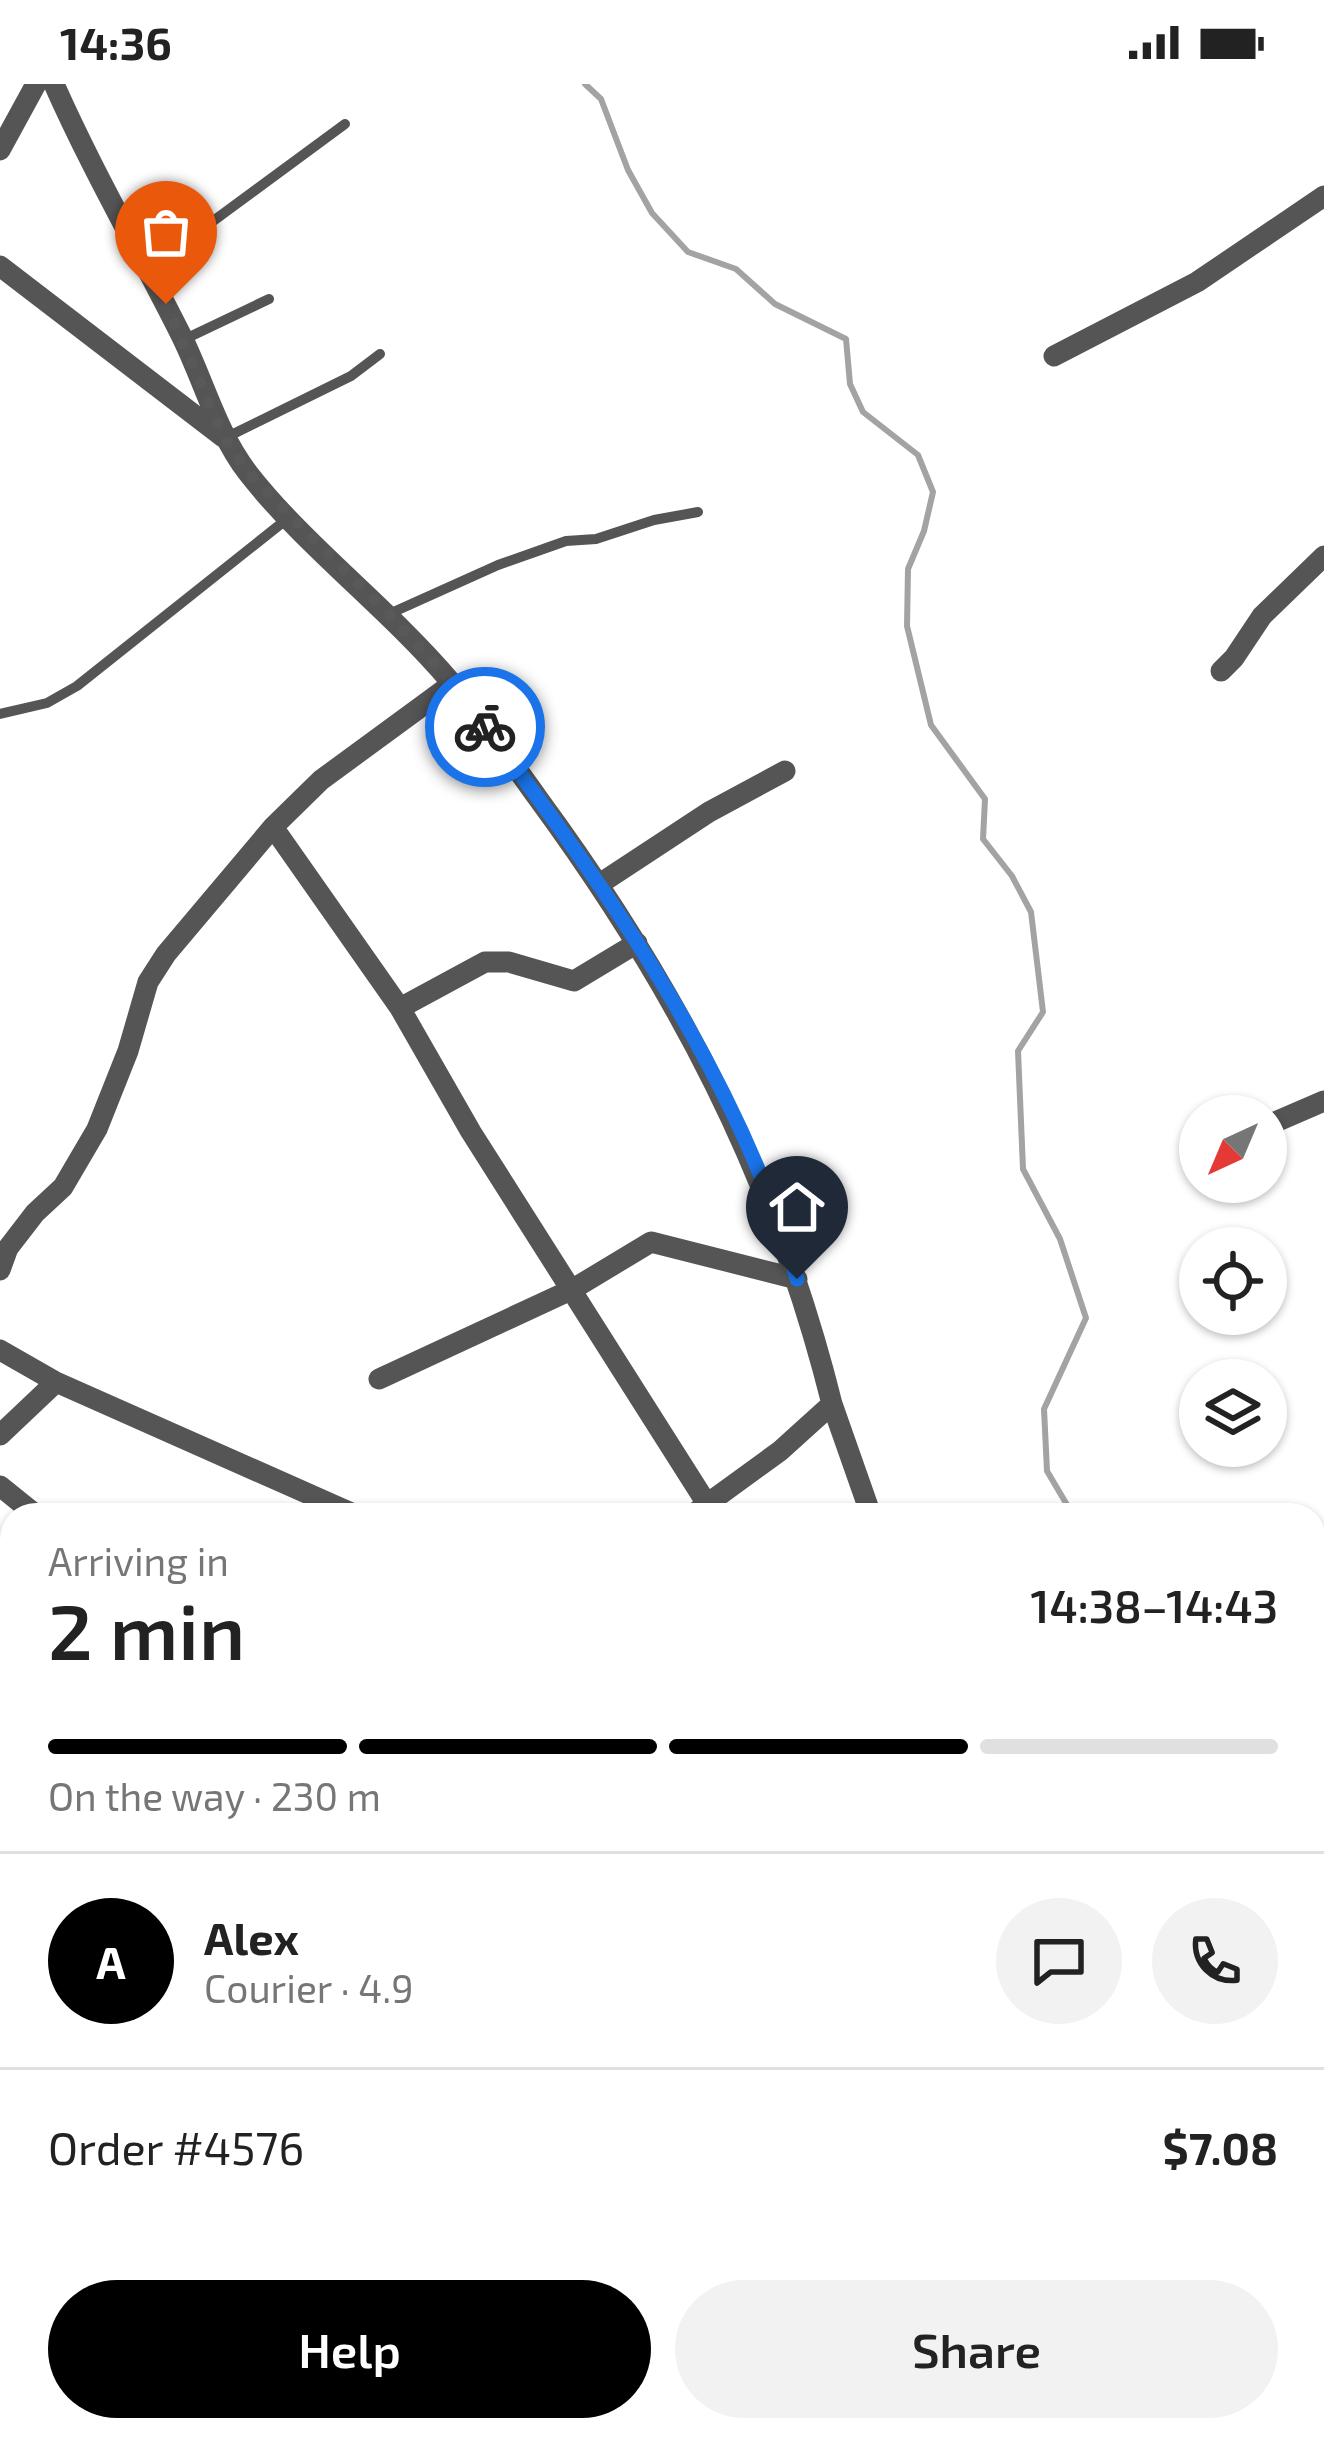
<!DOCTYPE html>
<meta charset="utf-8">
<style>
:root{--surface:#fff;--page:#f2f2f2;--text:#222;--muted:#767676;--line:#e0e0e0;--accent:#000}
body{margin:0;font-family:"Exo 2",sans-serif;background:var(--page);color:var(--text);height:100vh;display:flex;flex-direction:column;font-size:45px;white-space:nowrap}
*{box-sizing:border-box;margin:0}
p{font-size:39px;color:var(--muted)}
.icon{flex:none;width:66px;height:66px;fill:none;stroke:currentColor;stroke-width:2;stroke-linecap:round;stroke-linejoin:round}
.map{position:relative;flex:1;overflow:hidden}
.panel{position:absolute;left:0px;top:1419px;width:1326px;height:939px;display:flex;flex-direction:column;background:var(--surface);border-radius:36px 36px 0 0;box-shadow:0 3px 9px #0004}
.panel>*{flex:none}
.needle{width:78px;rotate:224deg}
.tools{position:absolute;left:1179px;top:1011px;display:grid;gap:24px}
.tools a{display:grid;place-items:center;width:108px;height:108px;border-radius:50%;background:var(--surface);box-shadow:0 3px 9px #0004;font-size:60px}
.pin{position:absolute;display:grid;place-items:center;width:102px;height:102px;color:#fff;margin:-123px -51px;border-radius:50% 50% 50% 0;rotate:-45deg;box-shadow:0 0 12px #0007}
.pin .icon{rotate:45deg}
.courier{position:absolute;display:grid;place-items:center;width:120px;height:120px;margin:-60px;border:9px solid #1a73e8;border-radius:50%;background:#fff;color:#222;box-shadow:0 3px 15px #0007}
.headline em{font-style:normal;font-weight:600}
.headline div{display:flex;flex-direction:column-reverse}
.headline{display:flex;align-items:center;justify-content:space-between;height:204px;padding:0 48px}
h1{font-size:78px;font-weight:600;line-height:90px}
.bar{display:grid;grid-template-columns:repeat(4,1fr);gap:18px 12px;align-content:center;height:144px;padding:0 48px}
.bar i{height:15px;border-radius:9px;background:var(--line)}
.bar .selected{background:var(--accent)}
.bar p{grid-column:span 4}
.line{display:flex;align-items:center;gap:30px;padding:0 48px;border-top:3px solid var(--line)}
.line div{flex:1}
.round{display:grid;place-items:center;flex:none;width:126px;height:126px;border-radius:63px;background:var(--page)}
.primary-button{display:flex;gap:24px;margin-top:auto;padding:24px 48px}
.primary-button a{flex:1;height:138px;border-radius:72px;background:var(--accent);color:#fff;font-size:48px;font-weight:600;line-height:138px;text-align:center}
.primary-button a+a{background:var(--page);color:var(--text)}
.status{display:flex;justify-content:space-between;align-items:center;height:84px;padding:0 60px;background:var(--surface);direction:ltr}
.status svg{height:33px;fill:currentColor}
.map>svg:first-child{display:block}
</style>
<div class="status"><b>14:36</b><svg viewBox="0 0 49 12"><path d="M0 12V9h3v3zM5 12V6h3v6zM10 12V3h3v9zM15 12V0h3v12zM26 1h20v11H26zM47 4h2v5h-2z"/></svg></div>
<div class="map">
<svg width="1324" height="2356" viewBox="0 0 1324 2356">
<rect width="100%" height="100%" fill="#fff"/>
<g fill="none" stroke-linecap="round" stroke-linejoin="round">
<path stroke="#a3a3a3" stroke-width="6" d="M585 0 601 15 628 86 652 129 688 168 736 185 775 220 846 255 850 300 863 328 918 371 933 408 924 447 908 485 907 542 931 641 985 715 983 755 1012 792 1031 828 1043 928 1018 967 1023 1085 1060 1155 1086 1234 1044 1325 1047 1387 1073 1431
M1314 1914 1324 1916
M1314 2101 1324 2127"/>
<path stroke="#555" stroke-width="10" d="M148 185 345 40
M183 256 269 215
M227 353 351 292 380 270
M389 530 498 481 566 457 596 455 654 436 698 428
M0 630 47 619 77 602 287 435
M1315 1817 1324 1803"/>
<path stroke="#555" stroke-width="21" d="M54 0C92 86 139 167 181 251 204 297 216 347 248 389 305 462 388 524 450 597 481 634 509 674 537 713 676 902 775 1091 832 1320L780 1367 692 1431
M0 66 36 0
M0 182 223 353
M1054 272 1197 198 1324 112
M1221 587 1234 574 1262 532 1324 472
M273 743 400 924 471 1048 707 1420
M601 799 709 728 785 687
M400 924 485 878H509L574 897 637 859
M1266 1042 1324 1017
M0 1186 8 1164 35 1129 63 1103 97 1045 128 967 148 898 166 870 273 743 321 696 452 600
M0 1266 56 1298 356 1431
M379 1295 573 1205 651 1158 797 1195
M832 1320 871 1431
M0 1351 56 1298
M0 1402 36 1431
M0 1708 12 1709
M0 1905 12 1898
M0 2100 12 2091
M0 2182 12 2185
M607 2346V2356
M745 2346 748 2356
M922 2346 924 2356
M1055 2346 1059 2356
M1281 2346 1285 2356
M296 2356 333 2346"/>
</g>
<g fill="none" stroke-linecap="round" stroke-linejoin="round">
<path stroke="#595959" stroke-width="12" stroke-dasharray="0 21.6" d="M166 220 224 354 249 390 389 530 452 599 485 643"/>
<path stroke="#1a73e8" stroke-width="15" d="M485 643C609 806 740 996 797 1195"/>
</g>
</svg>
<div class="tools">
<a><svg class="needle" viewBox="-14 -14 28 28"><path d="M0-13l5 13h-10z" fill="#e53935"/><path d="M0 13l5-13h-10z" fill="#767676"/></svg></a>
<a><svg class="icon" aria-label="locate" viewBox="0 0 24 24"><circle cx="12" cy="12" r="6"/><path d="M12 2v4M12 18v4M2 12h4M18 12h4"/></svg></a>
<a><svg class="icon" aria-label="layers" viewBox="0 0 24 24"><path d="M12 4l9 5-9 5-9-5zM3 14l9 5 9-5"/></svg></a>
</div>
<div class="pin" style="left:166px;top:220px;background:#ea580c"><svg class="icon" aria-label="bag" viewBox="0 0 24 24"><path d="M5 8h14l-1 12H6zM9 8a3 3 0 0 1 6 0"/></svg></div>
<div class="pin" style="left:797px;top:1195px;background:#1f2937"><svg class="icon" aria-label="home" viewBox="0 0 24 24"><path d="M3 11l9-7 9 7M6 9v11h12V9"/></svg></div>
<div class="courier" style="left:485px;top:643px"><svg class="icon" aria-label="bike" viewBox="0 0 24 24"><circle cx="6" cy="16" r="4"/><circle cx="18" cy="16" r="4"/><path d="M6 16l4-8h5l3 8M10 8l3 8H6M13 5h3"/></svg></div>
<section class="panel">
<div class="headline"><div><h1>2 min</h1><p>Arriving in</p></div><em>14:38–14:43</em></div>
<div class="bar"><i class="selected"></i><i class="selected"></i><i class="selected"></i><i></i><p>On the way · 230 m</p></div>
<div class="line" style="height:216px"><b class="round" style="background:var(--accent);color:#fff">A</b><div><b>Alex</b><p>Courier · 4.9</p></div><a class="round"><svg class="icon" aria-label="chat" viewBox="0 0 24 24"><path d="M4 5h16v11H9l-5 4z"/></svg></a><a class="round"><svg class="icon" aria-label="phone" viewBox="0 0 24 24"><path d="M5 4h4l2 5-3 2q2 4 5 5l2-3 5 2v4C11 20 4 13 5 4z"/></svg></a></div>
<div class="line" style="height:156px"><div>Order #4576</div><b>$7.08</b></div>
<div class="primary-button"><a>Help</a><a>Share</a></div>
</section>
</div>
